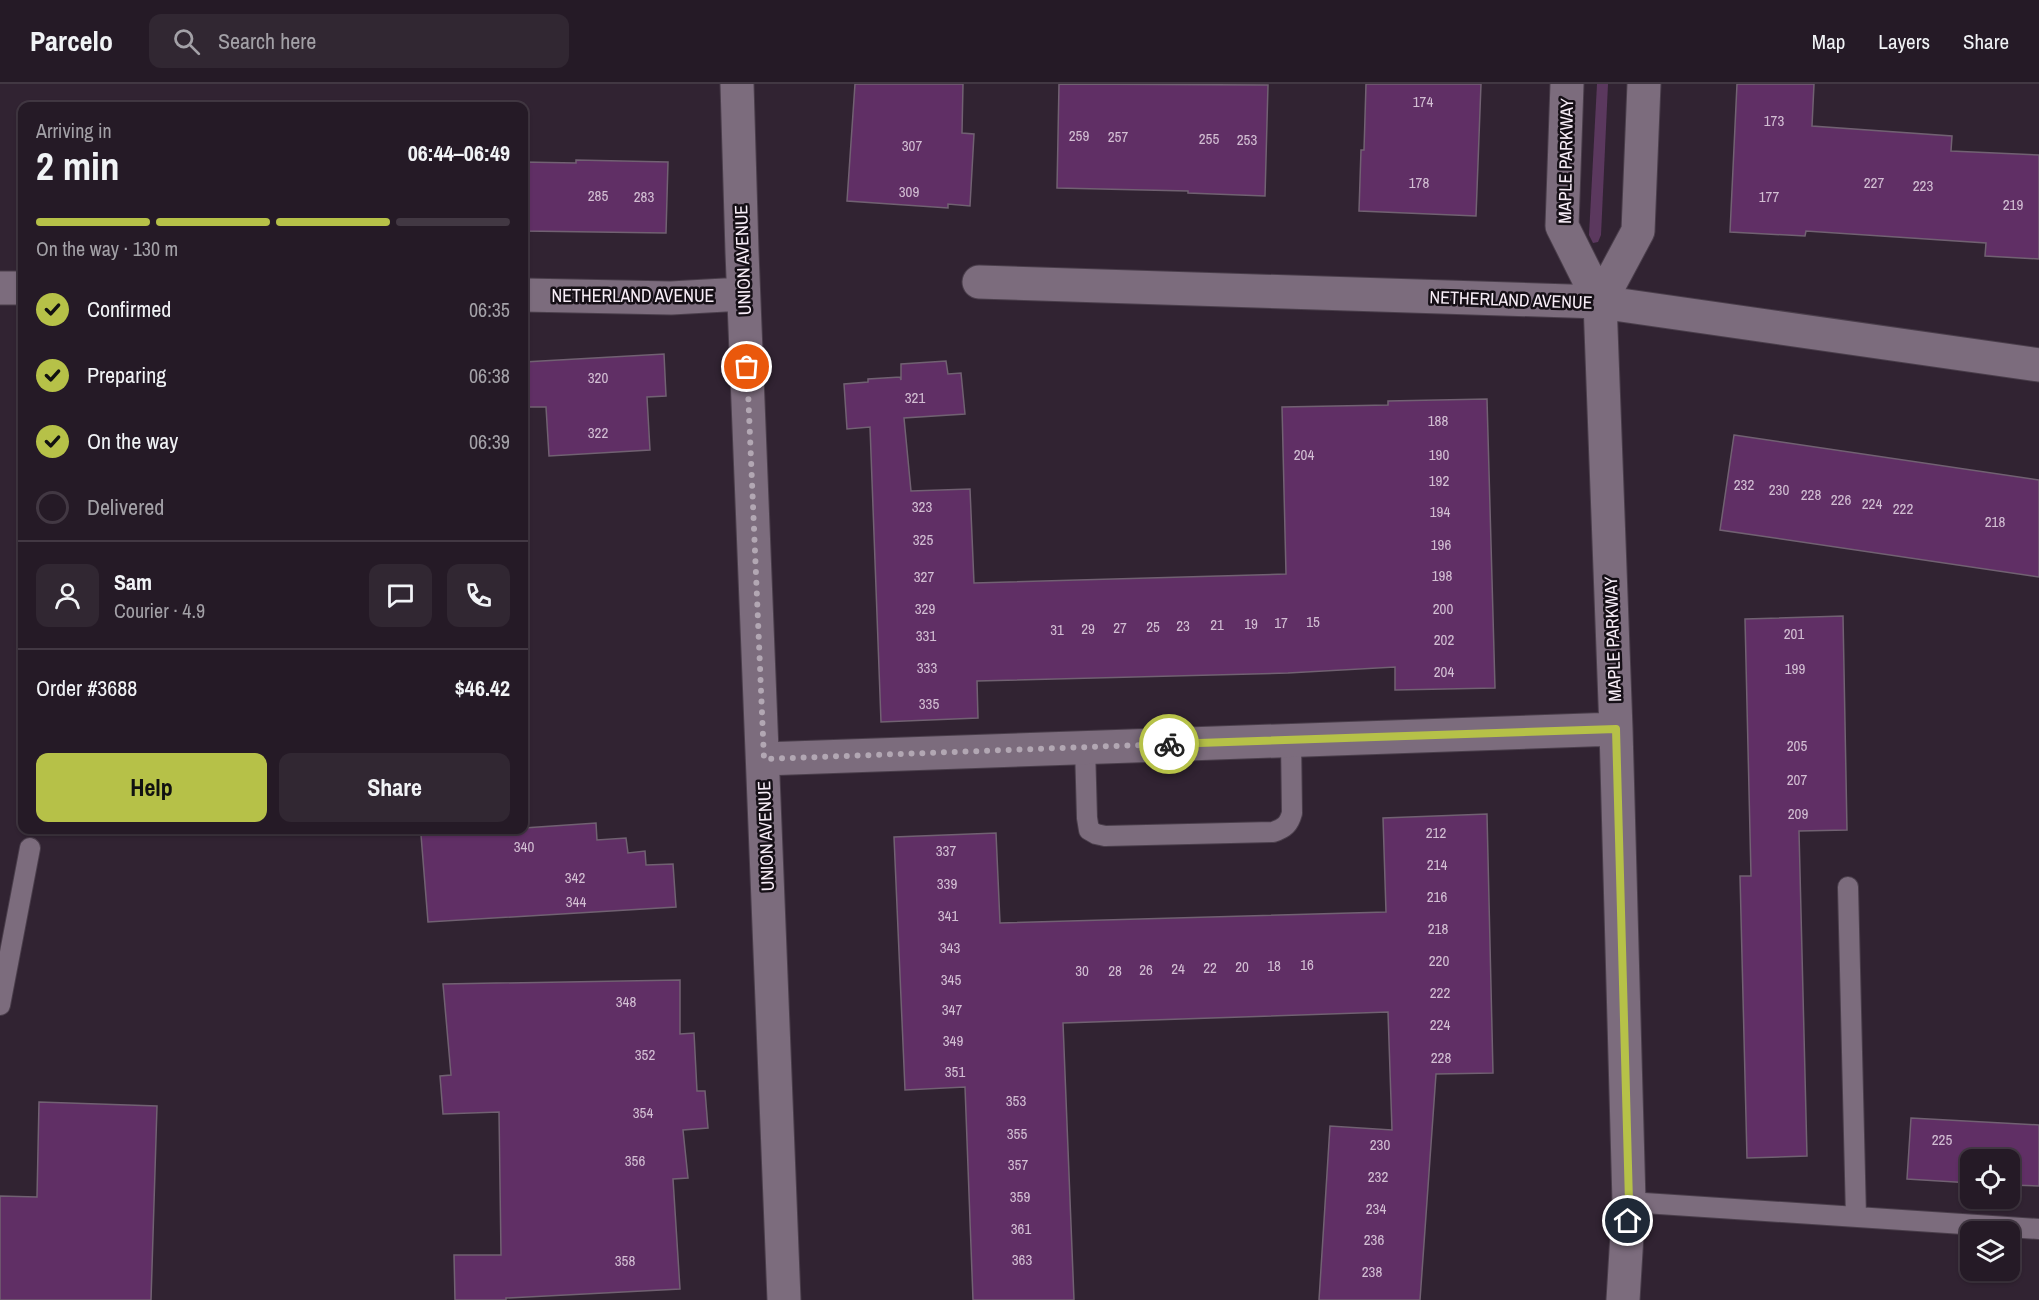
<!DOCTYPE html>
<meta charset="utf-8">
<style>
:root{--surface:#251a26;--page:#312732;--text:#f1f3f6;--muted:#a3a1a7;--line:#423843;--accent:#b6c148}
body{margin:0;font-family:"Archivo Narrow",sans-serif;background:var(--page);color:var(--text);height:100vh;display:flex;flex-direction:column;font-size:22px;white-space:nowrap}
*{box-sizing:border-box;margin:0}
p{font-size:20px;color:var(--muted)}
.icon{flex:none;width:33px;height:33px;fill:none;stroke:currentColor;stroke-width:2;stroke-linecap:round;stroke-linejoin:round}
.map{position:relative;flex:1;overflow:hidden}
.side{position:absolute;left:18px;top:18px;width:510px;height:732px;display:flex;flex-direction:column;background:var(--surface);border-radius:12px;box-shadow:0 2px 4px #0004,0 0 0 2px var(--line)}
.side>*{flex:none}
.controls{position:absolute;left:1960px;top:1065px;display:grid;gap:12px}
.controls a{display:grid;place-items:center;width:60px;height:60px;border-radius:12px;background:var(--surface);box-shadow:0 2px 4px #0004,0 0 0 2px var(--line);font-size:30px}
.pin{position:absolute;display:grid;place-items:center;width:51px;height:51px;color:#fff;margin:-26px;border:3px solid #fff;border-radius:50%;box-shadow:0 2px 6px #0007}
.courier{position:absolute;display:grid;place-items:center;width:60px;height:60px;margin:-30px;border:4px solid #b6c148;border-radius:50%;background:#fff;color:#222;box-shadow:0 2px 8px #0007}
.head em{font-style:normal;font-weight:800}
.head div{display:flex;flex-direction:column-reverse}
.head{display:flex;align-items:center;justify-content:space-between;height:102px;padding:0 18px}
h1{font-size:39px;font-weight:800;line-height:45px}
.bar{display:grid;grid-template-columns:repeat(4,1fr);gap:9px 6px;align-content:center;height:72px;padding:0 18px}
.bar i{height:8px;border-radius:4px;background:var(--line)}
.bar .on{background:var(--accent)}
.bar p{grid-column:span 4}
.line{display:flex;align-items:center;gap:15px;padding:0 18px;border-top:2px solid var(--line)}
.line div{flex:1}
.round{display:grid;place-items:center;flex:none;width:63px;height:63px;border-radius:12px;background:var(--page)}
ol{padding:0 18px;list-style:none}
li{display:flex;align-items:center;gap:18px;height:66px}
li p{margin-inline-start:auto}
li .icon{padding:6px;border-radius:50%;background:var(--accent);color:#111;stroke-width:4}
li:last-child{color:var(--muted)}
li i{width:33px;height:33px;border:3px solid var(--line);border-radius:50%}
.cta{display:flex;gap:12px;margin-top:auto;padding:12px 18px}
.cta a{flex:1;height:69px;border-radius:12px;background:var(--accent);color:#111;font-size:24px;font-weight:800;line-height:69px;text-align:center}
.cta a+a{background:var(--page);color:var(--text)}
header{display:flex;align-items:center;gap:36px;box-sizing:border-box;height:84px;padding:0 30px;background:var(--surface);border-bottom:2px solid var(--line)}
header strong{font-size:28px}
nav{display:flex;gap:33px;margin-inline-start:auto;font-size:21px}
.search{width:420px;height:54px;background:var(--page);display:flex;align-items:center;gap:15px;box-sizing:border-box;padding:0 21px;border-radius:12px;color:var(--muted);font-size:22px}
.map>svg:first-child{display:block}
</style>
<header>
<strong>Parcelo</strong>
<div class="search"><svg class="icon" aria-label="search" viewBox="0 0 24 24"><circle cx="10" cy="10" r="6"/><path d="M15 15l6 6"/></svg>Search here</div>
<nav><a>Map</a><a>Layers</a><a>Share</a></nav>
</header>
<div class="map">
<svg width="2039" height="1216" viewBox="0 0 2039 1216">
<rect width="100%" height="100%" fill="#312332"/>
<path fill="#5b385e" d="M1597 0H1608L1601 151 1598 158 1593 159 1589 151Z"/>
<path fill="#602f65" stroke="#716172" stroke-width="1.5" d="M855 0H963L962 49 974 50 970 122 948 120V124L847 117Z
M1059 0 1268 1 1265 112 1188 109V107L1057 104Z
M1366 0H1481L1476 132 1359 127 1361 66H1364Z
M1737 0H1814L1812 42 1952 52 1951 67 2039 71V175L1985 172 1986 159 1806 147 1805 152 1730 148Z
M576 76 668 78 666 149 524 147V78L576 79Z
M664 270 666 312 647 313 650 366 549 372 546 323H524V278Z
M946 277 948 290 961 289 965 330 904 334 911 407 970 405 974 499 1286 490 1282 323 1388 321V317L1487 315 1495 604 1395 606V583L1288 589 977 597 978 634 881 638 870 343 847 345 844 300 868 298V295L900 293 901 296V280Z
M1734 351 2039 396V493L1720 446Z
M1843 532 1847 746 1799 747 1807 1072 1747 1074 1740 792H1751L1745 535Z
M1487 730 1493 989 1436 990 1420 1216H1319L1330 1042 1392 1046 1388 928 1063 939 1074 1216H973L965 1003 905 1006 894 753 996 749 1000 839 1386 828 1383 734Z
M596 739 597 756 626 754 628 769 645 767 646 781 673 780 676 823 428 838 421 751 524 746V744Z
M680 896V950L694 949 697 1007H705L708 1044 683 1046 688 1094 673 1095 680 1205 506 1214V1216H455L454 1171H501L499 1028 443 1030 440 992 451 991 443 900Z
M39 1018 157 1022 151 1216H0V1112L37 1113Z
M1911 1034 2039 1041V1102L2010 1101V1076H1971V1099L1907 1095Z"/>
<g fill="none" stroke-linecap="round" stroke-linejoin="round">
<g stroke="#4a3e4b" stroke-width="22">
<path id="service" d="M1085 663 1087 734 1089 746 1096 750 1105 752 1273 748C1285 744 1289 740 1292 729L1291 656
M1848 803 1856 1133
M0 921 30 764
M1629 1118 2039 1145"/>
</g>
<g stroke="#4a3e4b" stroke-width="35">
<path id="minor" d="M737 0 742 168 784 1216
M1567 0 1562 142 1600 218 1616 645 1629 1118 1623 1216
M979 198 1600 218 2039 281
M0 204H22
M524 211 671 214 743 210
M1600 218 1638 147 1644 0
M763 675 1616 645"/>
</g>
<use href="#service" stroke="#7c6c7d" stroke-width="20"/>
<use href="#minor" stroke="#7c6c7d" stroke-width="33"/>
</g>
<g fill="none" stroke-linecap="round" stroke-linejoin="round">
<path stroke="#b2a7b3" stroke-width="6" stroke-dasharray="0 10.8" d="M747 283 764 675 1169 660"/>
<path stroke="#b6c148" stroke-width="8" d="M1169 660 1616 645 1629 1118 1628 1137"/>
</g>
<g text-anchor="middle" stroke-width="5" stroke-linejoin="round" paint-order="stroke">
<g font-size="15" fill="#d2bed3">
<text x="1423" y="23">174</text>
<text x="1774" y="42">173</text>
<text x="1079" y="57">259</text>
<text x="1118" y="58">257</text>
<text x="1209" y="60">255</text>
<text x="1247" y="61">253</text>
<text x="912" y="67">307</text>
<text x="1419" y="104">178</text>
<text x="1874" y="104">227</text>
<text x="1923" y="107">223</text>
<text x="909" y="113">309</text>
<text x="598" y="117">285</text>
<text x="644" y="118">283</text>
<text x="1769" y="118">177</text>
<text x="2013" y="126">219</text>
<text x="598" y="299">320</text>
<text x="915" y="319">321</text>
<text x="1438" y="342">188</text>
<text x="598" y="354">322</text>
<text x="1304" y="376">204</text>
<text x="1439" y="376">190</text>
<text x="1439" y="402">192</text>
<text x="1744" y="406">232</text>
<text x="1779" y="411">230</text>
<text x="1811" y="416">228</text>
<text x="1841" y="421">226</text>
<text x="1872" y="425">224</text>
<text x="922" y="428">323</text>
<text x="1903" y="430">222</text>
<text x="1440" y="433">194</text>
<text x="1995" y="443">218</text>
<text x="923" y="461">325</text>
<text x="1441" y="466">196</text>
<text x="1442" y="497">198</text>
<text x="924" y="498">327</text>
<text x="925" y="530">329</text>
<text x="1443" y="530">200</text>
<text x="1313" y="543">15</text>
<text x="1281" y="544">17</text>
<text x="1251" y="545">19</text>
<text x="1217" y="546">21</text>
<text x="1183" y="547">23</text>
<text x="1153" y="548">25</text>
<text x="1120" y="549">27</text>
<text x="1088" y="550">29</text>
<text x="1057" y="551">31</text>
<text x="1794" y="555">201</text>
<text x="926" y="557">331</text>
<text x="1444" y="561">202</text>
<text x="927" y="589">333</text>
<text x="1795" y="590">199</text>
<text x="1444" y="593">204</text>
<text x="929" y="625">335</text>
<text x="1797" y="667">205</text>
<text x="1797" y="701">207</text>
<text x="1798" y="735">209</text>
<text x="1436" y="754">212</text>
<text x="524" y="768">340</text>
<text x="946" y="772">337</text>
<text x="1437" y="786">214</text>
<text x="575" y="799">342</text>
<text x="947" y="805">339</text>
<text x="1437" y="818">216</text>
<text x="576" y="823">344</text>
<text x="948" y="837">341</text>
<text x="1438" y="850">218</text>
<text x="950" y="869">343</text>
<text x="1439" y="882">220</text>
<text x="1307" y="886">16</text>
<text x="1274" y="887">18</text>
<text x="1242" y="888">20</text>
<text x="1210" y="889">22</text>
<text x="1178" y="890">24</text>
<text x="1146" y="891">26</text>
<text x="1082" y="892">30</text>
<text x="1115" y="892">28</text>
<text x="951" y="901">345</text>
<text x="1440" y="914">222</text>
<text x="626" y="923">348</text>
<text x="952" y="931">347</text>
<text x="1440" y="946">224</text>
<text x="953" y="962">349</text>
<text x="645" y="976">352</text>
<text x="1441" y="979">228</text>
<text x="955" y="993">351</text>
<text x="1016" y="1022">353</text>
<text x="643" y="1034">354</text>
<text x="1017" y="1055">355</text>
<text x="1942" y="1061">225</text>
<text x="1380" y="1066">230</text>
<text x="635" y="1082">356</text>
<text x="1018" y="1086">357</text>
<text x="1378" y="1098">232</text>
<text x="1020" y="1118">359</text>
<text x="1376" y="1130">234</text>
<text x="1021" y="1150">361</text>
<text x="1374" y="1161">236</text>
<text x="1022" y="1181">363</text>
<text x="625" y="1182">358</text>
<text x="1372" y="1193">238</text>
</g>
<g font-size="18" fill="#f8eef8" stroke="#150f16">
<text transform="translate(1566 77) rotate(-89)" y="6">MAPLE PARKWAY</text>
<text transform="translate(743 176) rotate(-92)" y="6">UNION AVENUE</text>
<text x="633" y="218">NETHERLAND AVENUE</text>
<text transform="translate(1511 216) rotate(2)" y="6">NETHERLAND AVENUE</text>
<text transform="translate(1613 555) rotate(-92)" y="6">MAPLE PARKWAY</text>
<text transform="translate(766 752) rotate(-92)" y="6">UNION AVENUE</text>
</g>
</g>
</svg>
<div class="controls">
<a><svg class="icon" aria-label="locate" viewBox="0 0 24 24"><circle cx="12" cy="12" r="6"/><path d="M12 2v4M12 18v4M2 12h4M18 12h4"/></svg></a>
<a><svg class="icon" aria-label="layers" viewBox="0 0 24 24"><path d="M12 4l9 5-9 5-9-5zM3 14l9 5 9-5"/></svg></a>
</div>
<div class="pin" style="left:747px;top:283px;background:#ea580c"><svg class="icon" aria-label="bag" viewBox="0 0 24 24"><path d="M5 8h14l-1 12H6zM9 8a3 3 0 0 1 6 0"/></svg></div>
<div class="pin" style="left:1628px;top:1137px;background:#1f2937"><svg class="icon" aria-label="home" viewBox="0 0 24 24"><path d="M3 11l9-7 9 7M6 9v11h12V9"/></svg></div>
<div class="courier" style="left:1169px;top:660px"><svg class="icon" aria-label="bike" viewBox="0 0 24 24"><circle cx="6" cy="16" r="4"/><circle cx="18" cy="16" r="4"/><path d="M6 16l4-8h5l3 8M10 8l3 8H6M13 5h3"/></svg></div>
<section class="side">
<div class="head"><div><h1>2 min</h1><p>Arriving in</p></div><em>06:44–06:49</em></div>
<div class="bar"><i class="on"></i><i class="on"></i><i class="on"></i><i></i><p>On the way · 130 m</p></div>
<ol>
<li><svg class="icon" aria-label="check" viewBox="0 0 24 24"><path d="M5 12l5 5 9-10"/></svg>Confirmed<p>06:35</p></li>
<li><svg class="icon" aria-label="check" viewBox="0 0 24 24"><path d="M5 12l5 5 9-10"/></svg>Preparing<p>06:38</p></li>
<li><svg class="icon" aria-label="check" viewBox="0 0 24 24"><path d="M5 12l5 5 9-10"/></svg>On the way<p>06:39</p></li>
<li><i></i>Delivered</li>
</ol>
<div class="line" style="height:108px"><a class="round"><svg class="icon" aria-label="person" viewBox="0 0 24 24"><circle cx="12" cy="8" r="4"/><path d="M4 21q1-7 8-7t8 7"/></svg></a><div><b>Sam</b><p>Courier · 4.9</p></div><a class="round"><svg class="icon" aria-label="chat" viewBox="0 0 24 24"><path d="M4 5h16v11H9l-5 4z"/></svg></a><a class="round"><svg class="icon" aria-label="phone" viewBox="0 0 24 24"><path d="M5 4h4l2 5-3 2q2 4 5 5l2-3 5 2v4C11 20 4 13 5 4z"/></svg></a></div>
<div class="line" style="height:78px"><div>Order #3688</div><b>$46.42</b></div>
<div class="cta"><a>Help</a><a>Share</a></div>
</section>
</div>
